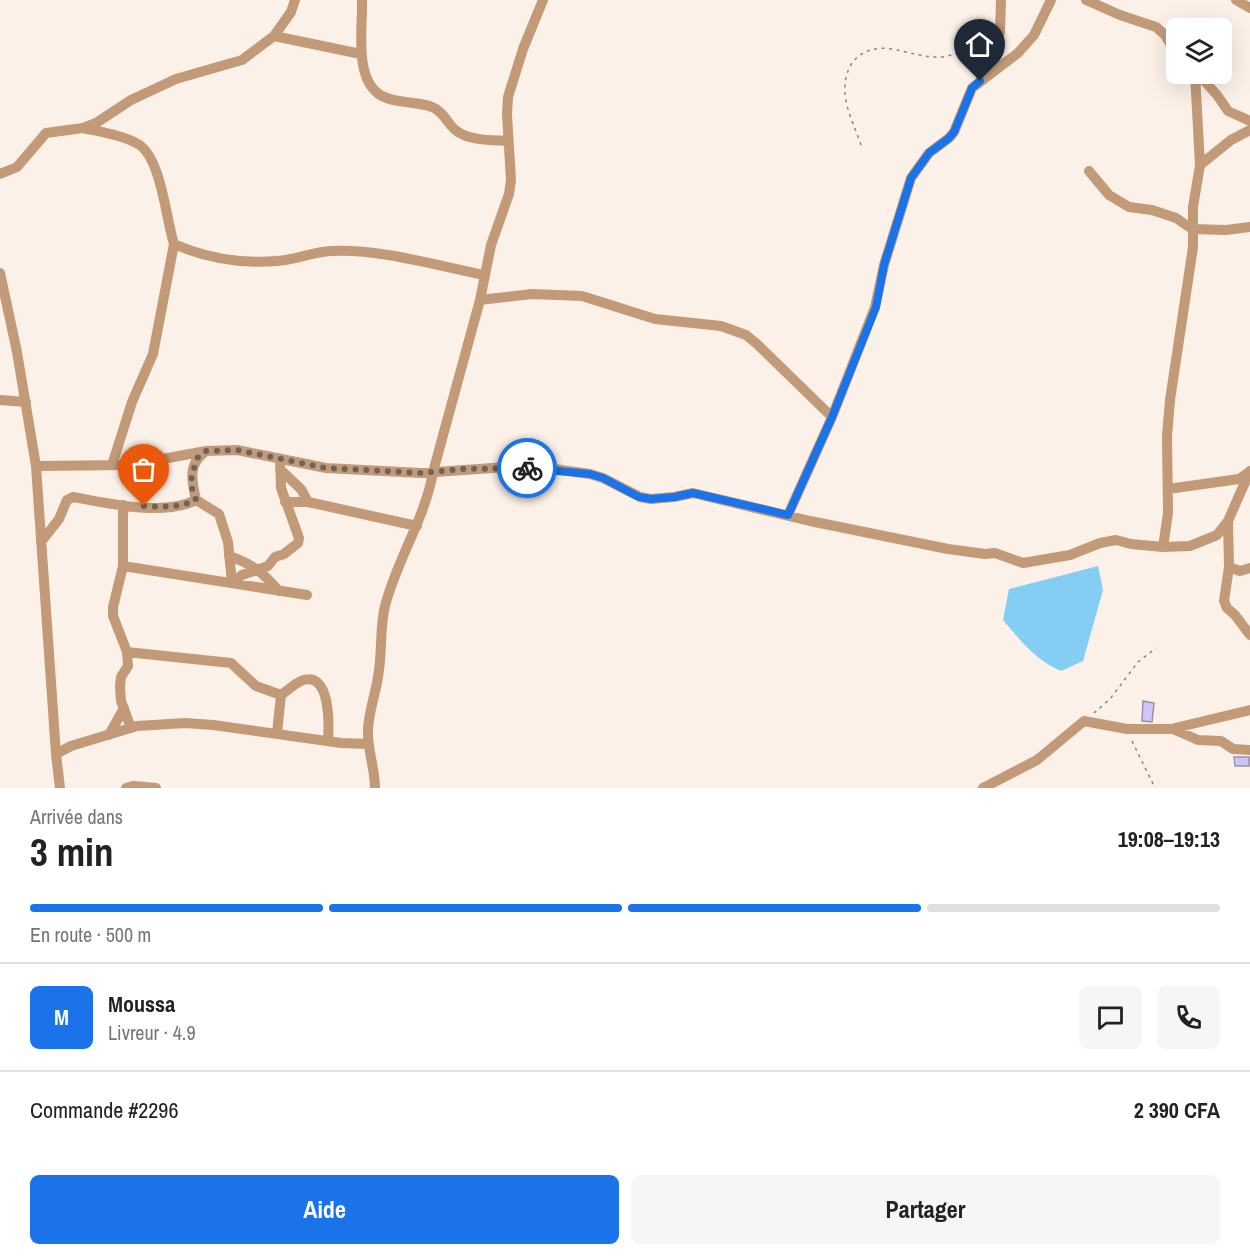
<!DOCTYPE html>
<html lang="fr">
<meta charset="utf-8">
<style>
:root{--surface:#fff;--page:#f6f6f6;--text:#222;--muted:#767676;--line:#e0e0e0;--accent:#1a73e8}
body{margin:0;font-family:"Archivo Narrow",sans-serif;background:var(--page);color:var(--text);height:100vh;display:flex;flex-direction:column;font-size:22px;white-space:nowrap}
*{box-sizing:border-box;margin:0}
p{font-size:20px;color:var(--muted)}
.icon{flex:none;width:33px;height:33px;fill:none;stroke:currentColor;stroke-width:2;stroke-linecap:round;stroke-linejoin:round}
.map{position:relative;height:788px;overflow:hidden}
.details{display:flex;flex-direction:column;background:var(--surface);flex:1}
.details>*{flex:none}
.buttons{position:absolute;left:1166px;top:18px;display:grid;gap:12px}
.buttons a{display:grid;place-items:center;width:66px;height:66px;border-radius:9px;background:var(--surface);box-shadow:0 6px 24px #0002;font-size:30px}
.pin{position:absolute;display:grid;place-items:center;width:51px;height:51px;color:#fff;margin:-62px -26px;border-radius:50% 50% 50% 0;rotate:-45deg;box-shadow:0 0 6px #0007}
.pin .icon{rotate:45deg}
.courier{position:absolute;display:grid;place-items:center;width:60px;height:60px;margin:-30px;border:4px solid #1a73e8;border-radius:50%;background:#fff;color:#222;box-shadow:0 2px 8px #0007}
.head em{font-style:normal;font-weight:800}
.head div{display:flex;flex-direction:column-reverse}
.head{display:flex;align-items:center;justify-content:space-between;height:102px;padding:0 30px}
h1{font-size:39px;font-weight:800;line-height:45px}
.bar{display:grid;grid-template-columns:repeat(4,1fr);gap:9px 6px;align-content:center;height:72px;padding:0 30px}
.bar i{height:8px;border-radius:4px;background:var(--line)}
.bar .current{background:var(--accent)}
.bar p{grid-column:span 4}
.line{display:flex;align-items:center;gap:15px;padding:0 30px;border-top:2px solid var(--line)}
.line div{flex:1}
.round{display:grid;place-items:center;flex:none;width:63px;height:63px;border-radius:9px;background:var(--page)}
.primary-button{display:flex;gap:12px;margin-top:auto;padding:12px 30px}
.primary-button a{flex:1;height:69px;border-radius:9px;background:var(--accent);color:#fff;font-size:24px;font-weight:800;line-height:69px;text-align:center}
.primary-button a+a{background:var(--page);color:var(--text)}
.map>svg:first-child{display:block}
</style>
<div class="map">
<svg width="1250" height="788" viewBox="0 0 1250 788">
<rect width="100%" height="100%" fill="#fcf1e8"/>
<path fill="#84cef4" d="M1098 566 1103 590 1083 661 1061 671C1036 661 1020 640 1003 620L1009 589Z"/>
<path fill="#d0c4f9" stroke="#9793a6" stroke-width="1.5" d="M1143 701 1154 703 1152 722 1142 721Z
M1234 757H1249V766H1235Z"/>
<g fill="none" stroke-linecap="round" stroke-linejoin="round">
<path stroke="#8c837c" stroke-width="1.5" stroke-dasharray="3 4.5" stroke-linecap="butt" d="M861 145C856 130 849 116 846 101 840 68 858 44 892 49 909 52 925 58 942 57 958 55 972 46 985 39
M1094 713 1110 699 1138 662 1156 648
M1132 741 1155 788"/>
<path stroke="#c29a77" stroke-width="10" d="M362 0C363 27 353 80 382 96 397 104 416 101 432 107 445 112 447 125 458 132 472 141 492 140 508 141
M1086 0 1120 15 1156 27 1165 35 1176 54
M1236 0 1250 8
M274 36 361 54
M1198 74 1217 95 1228 111 1250 121
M980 81 1000 32 1001 0
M83 128C101 132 122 135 138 144 161 157 166 219 174 244 206 258 242 264 277 261 295 260 312 252 331 251 382 249 434 265 484 275
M1200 165 1231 140 1250 130
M1089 171 1109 195 1129 207 1152 210 1176 218 1192 229 1226 230 1250 227
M0 174 17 167 46 133 83 128 96 123 131 100 176 79 242 60 274 36 291 12 295 0
M0 273 17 352 36 466 56 754 60 788
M480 300 532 294 582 296 655 319 721 326 746 335 757 344 832 417
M0 400 26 402
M206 451C187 464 192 481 196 500L219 514 228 542 232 583 242 575 268 566 275 557 284 554 298 543 299 538 281 488 280 459
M112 465 132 402 153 354 174 244
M36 466 130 465 206 451 237 450 326 468 421 473 507 467 554 469 590 474 603 478 640 497 651 499 674 497 693 493 810 521 948 549 985 554 995 553 1023 563 1070 555 1100 543 1116 540 1131 544 1163 547 1190 546 1217 535 1228 521 1250 471
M281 470 301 489 308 502
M1168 489 1239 479 1249 472
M285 502H308L417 526
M123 505V566L113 607V616L127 652 128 666 121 677 120 687 121 701 131 728
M788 515 832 417 875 307 884 265 911 178 929 153 949 138 954 132 972 88 1018 53 1034 35 1051 0
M1228 521 1229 567 1224 601 1227 608 1235 615 1250 635
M41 542 59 519 67 500 73 497C108 503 163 517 196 500
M1163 547 1168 513 1167 436 1170 400 1193 247V207L1200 165 1195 74
M229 556C253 564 263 573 279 591
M123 566 307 595
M1229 567 1240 571 1250 568
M127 652 231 663 256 686 281 695
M1175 728 1250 710
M277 733 281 695C287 691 294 684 301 681 331 669 329 725 328 741
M109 735 124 708
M56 754 71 746 137 726 185 723 213 725 341 743 368 744
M126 788 133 786 156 788
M375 788C375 768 367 749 368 729 369 709 377 690 379 670 382 649 380 626 385 606 397 559 425 519 433 472L480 300 491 245 509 194 511 180 507 115 508 97 523 49 543 0
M983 788 1037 760 1084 721 1127 729H1173L1198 740 1221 741 1233 749 1250 750"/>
</g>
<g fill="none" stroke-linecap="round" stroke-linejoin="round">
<path stroke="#6b635c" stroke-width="6" stroke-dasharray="0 10.8" d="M144 506C163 507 179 508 196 500L191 485 192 474 198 457 206 451 237 450 326 468 421 473 463 469 527 468"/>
<path stroke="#1a73e8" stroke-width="8" d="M527 468 590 474 603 478 639 497 651 499 674 497 693 493 788 515 832 417 876 307 884 265 911 178 929 153 949 138 954 132 972 88 980 81"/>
</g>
</svg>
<div class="buttons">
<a><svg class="icon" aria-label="layers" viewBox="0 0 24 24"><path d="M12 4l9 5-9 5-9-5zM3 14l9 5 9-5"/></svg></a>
</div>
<div class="pin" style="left:144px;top:506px;background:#ea580c"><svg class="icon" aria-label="bag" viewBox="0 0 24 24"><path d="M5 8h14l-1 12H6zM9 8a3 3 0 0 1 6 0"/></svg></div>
<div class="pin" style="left:980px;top:81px;background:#1f2937"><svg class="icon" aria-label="home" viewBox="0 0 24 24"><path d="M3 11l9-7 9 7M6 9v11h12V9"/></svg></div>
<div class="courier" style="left:527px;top:468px"><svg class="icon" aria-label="bike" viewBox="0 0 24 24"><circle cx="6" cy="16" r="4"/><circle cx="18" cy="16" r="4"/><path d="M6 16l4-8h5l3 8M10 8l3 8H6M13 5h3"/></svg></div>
</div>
<section class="details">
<div class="head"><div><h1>3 min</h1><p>Arrivée dans</p></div><em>19:08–19:13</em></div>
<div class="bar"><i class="current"></i><i class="current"></i><i class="current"></i><i></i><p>En route · 500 m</p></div>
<div class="line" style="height:108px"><b class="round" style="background:var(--accent);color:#fff">M</b><div><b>Moussa</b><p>Livreur · 4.9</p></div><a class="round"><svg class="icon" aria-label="chat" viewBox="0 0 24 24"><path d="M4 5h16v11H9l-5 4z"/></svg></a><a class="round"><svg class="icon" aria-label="phone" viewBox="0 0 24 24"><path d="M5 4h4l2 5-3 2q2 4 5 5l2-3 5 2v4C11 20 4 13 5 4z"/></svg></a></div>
<div class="line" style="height:78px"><div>Commande #2296</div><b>2 390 CFA</b></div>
<div class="primary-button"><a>Aide</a><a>Partager</a></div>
</section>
